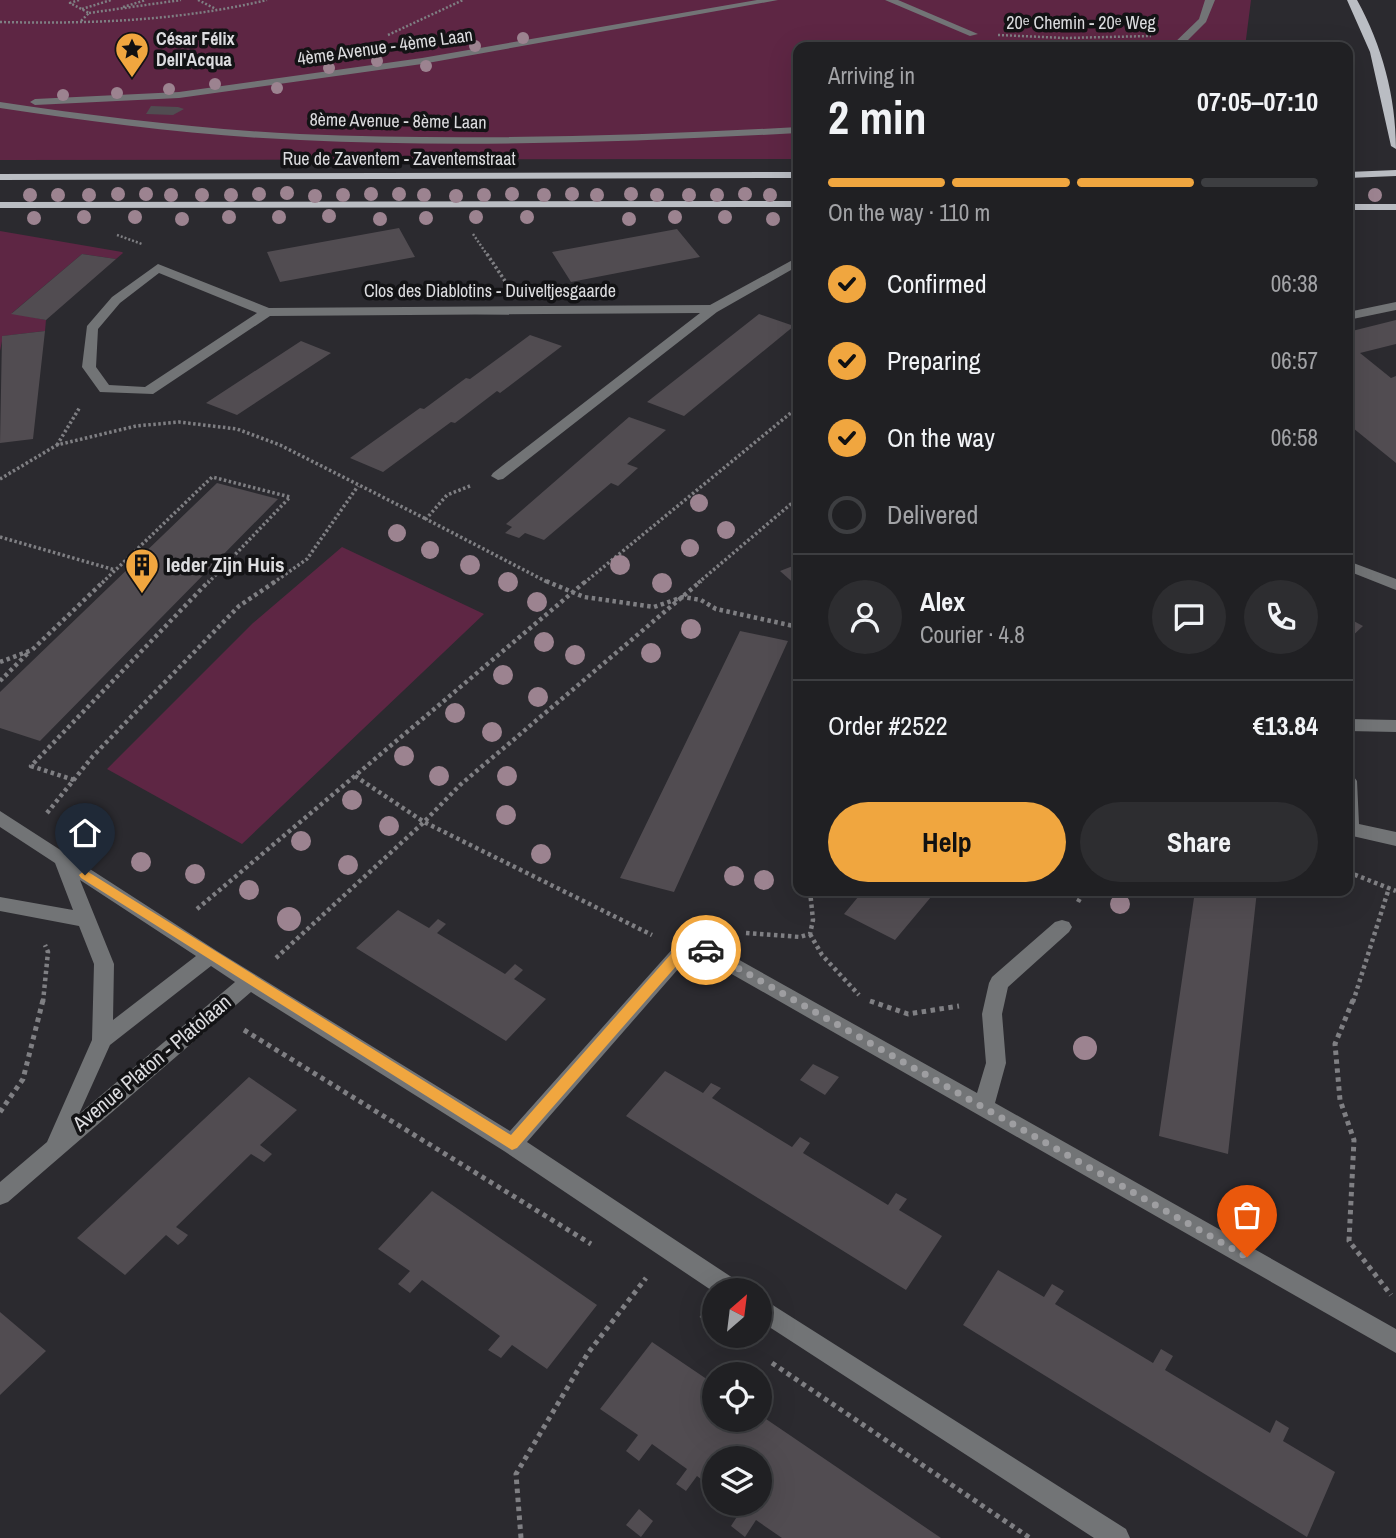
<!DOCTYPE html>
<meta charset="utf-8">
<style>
:root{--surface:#202023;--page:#2d2d30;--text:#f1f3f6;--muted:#a2a3a6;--line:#3d3e41;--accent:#f0a63f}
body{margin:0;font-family:"Archivo Narrow",sans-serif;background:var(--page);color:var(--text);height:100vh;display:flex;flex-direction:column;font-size:26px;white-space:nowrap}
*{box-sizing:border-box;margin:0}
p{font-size:23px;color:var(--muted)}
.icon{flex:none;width:38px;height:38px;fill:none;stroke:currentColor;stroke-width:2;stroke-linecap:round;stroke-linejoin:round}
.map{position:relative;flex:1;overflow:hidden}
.sheet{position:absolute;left:793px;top:42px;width:560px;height:854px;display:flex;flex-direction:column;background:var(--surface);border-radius:14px;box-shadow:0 7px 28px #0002,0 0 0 2px var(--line)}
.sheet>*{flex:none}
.needle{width:46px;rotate:28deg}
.tools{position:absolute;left:702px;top:1278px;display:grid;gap:14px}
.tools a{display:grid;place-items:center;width:70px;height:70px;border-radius:50%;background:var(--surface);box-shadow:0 7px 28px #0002,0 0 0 2px var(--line);font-size:35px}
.pin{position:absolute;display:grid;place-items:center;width:60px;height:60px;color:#fff;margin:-72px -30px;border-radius:50% 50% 50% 0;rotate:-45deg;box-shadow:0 0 7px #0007}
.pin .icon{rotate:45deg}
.courier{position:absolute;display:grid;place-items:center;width:70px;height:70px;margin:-35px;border:5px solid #f0a63f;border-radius:50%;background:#fff;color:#222;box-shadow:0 2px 9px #0007}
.overview em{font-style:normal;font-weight:700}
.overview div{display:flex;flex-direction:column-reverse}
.overview{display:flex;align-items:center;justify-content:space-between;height:119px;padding:0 35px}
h1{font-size:46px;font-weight:700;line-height:52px}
.bar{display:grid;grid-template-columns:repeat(4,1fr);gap:10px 7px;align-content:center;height:84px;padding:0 35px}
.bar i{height:9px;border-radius:5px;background:var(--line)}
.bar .current{background:var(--accent)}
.bar p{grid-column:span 4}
.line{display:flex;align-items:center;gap:18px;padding:0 35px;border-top:2px solid var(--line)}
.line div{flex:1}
.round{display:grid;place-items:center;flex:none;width:74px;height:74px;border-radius:37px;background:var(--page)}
ol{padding:0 35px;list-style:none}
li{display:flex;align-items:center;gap:21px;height:77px}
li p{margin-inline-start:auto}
li .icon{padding:7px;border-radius:50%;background:var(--accent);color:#111;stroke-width:4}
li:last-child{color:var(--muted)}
li i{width:38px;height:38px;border:4px solid var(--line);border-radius:50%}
.button{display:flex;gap:14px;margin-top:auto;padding:14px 35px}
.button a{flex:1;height:80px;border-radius:42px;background:var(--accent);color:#111;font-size:28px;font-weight:700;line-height:80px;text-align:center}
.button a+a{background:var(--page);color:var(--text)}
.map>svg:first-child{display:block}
</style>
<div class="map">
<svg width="1396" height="1538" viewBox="0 0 1396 1538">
<rect width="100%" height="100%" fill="#2b2a2f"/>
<path fill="#5e2644" d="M0 0H1251L1245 47H798V159L0 160Z
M0 231 122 252 123 253 116 259 82 254 12 313 46 320 45 331 3 336 0 351Z
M342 547 484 614 242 844 107 769 253 623Z"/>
<path fill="#514c51" d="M151 106 178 107 184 109 173 115 146 114Z
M399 228 415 257 280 282 267 252Z
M677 229 700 257 571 282 552 252Z
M82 254 116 259 46 320 11 314Z
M759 314 794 326 684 416 647 402Z
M1396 320V344L1360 353 1391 378 1396 376V463L1353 428 1348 430V332Z
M45 331 33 439 0 443 2 336Z
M530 335 562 346 500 393 497 391 455 423 451 422 383 472 350 458 420 408 424 409 466 378 470 379Z
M301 341 331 353 237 415 206 403Z
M629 417 666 430 627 464 638 468 618 486 611 483 544 540 525 533 519 538 505 533 512 527 506 524Z
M217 483 278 499 40 741 0 728V692Z
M798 564V587L780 571Z
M1348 618 1363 626 1348 640Z
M740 631 788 641 674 892 620 878Z
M863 891H936L895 940 844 914Z
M1195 891H1257L1228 1154 1159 1136Z
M398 910 429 928 438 919 446 924 437 933 505 974 515 964 523 970 514 979 546 999 506 1041 356 948Z
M813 1064 839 1077 825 1095 800 1080Z
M665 1071 703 1093 711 1083 721 1088 712 1098 792 1147 800 1137 810 1143 803 1153 888 1205 896 1193 907 1199 899 1210 942 1236 906 1290 626 1116Z
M249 1077 297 1110 260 1145 272 1154 264 1162 251 1154 176 1227 188 1235 183 1241 178 1245 166 1235 125 1275 77 1238Z
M432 1191 597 1305 547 1369 512 1345 501 1358 493 1353 488 1350 500 1336 422 1280 410 1293 398 1284 410 1271 378 1249Z
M998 1270 1044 1297 1052 1284 1064 1291 1055 1304 1153 1363 1161 1349 1173 1356 1165 1370 1270 1433 1276 1420 1289 1428 1283 1441 1335 1472 1307 1537 963 1325Z
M0 1312 46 1351 0 1395Z
M652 1342 714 1384V1419H760V1415L941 1538H782L756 1520 745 1537 731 1526 742 1509 734 1503H760V1458H714V1489L697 1476 686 1491 676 1484 687 1469 652 1444 639 1461 626 1451 638 1435 600 1409Z
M639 1509 653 1521 641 1537 626 1525Z"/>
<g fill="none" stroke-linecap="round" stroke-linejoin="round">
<path stroke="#7f7f83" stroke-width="2.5" stroke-dasharray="2 2" stroke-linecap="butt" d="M79 0 70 3 89 13 81 21
M198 0 216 9
M123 7 146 0
M82 9 111 0
M89 13 181 0
M0 22C90 24 179 21 267 0
M388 35 463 0
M998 35 1065 38 1151 36
M473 234 488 256
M117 235 142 244"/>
<path stroke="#7f7f83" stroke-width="3.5" stroke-dasharray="2.5 2.5" stroke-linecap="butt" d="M487 254 505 281
M57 445 80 407
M0 479 57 445 136 426 179 422 237 429 280 445 426 519
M470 486 447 495 426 519 549 583
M0 537 115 570
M102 583 212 477 290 497 208 583
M273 583 307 559 358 486
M584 583 798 407
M698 583 798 498"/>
<path stroke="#7f7f83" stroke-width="4.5" stroke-dasharray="3.5 3.5" stroke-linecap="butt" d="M546 581 584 597 654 607 683 597 701 600 716 609 798 627
M0 662 32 650 104 581
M0 681 28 653
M355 776 424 822 652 935
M74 780 31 766 209 581
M47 813 93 756 239 606 276 581
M1348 872 1396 891
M1078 902 1084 891
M197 909 586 581
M746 933 800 937 810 934 813 920 810 891
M810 934 822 955 859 995
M276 958 424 822 460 785 701 581
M43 1002 48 952 45 945
M1353 1002 1389 888"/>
<path stroke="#7f7f83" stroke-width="5" stroke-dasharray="4.5 4.5" stroke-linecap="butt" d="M1353 1000 1335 1044 1340 1100 1354 1140 1349 1241 1391 1295
M870 1001 908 1014 959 1006
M244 1030 591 1244
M0 1112 23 1079 43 1000
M701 1315 714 1324
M730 1335 747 1347
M772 1363 1030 1538
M521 1538 516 1474 588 1353 646 1278"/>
<path fill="#727476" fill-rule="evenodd" d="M757 0H778L422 64 179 98 35 105 30 102 35 99 179 92 422 58Z
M885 0H898L978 34 970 36Z
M1205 0H1215L1206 22 1181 47H1170L1199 19Z
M0 102C100 117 199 129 300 134 466 141 632 136 798 127V133C632 142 466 148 300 140 199 136 100 123 0 108Z
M798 257V266L717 312 503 479 498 480 491 476 493 473 700 313 270 316 153 394 100 392 82 367 87 326 112 297 158 264 269 308 710 305ZM159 273 257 313 145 387 109 385 96 367 98 329 120 303Z
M1396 302V310L1348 320V312Z
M1348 561 1396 579V590L1348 571Z
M1348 719 1396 720V732L1348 731Z
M1348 775 1354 777 1357 781 1359 824 1396 832V846L1348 835Z
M0 811 217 951 510 1131 684 936 691 933 977 1093 986 1063 982 1014 989 983 992 977 1055 922 1062 920 1069 922 1072 927 1069 932 1008 987 1002 1014 1006 1063 995 1103 1396 1329V1353L693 952 527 1142 739 1282 742 1290 714 1292 504 1151 251 992 8 1202 0 1205V1182L47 1142 92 1040 94 964 79 926 0 911V897L73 910 55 863 0 827ZM80 880 196 956 113 1020 114 964ZM211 966 235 982 79 1114 110 1045Z
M760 1297 1126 1529 1130 1538H1094L760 1321Z"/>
<path fill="#babdc3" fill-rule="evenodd" d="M1347 0H1357C1382 45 1396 97 1396 149L1391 146 1370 52Z
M1396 170V176L1348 178V172Z
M798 172V178L0 180V174Z
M798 201V207L0 208V202Z
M1348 204H1396V210H1348Z"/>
</g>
<g fill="#9c8390">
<circle cx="523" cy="38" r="6"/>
<circle cx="475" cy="46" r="6"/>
<circle cx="377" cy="61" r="6"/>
<circle cx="426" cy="66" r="6"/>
<circle cx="329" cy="68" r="6"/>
<circle cx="215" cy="84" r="6"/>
<circle cx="277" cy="88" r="6"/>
<circle cx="169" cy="89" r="6"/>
<circle cx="117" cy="93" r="6"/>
<circle cx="63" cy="95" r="6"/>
<circle cx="287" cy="193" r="7"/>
<circle cx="118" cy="194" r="7"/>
<circle cx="146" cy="194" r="7"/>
<circle cx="259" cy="194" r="7"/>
<circle cx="371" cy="194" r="7"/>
<circle cx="399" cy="194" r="7"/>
<circle cx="512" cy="194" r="7"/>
<circle cx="572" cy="194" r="7"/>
<circle cx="631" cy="194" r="7"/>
<circle cx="745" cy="194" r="7"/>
<circle cx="30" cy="195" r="7"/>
<circle cx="58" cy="195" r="7"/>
<circle cx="89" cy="195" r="7"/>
<circle cx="171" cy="195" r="7"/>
<circle cx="202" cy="195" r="7"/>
<circle cx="231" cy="195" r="7"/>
<circle cx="343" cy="195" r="7"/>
<circle cx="424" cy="195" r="7"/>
<circle cx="484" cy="195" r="7"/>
<circle cx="544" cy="195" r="7"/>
<circle cx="597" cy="195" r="7"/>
<circle cx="657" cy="195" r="7"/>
<circle cx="689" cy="195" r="7"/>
<circle cx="717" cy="195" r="7"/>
<circle cx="770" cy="195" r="7"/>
<circle cx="1375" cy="195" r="7"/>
<circle cx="315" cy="196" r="7"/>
<circle cx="456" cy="196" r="7"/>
<circle cx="329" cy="216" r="7"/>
<circle cx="84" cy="217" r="7"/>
<circle cx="135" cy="217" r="7"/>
<circle cx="229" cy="217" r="7"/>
<circle cx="279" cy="217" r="7"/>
<circle cx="476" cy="217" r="7"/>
<circle cx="527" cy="217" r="7"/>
<circle cx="675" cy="217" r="7"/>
<circle cx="725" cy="217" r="7"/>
<circle cx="34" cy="218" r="7"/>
<circle cx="426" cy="218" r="7"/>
<circle cx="182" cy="219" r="7"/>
<circle cx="380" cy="219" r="7"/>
<circle cx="629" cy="219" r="7"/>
<circle cx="773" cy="219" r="7"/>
<circle cx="699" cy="503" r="9"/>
<circle cx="726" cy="530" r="9"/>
<circle cx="397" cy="533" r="9"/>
<circle cx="690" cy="548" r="9"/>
<circle cx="430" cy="550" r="9"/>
<circle cx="470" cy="565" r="10"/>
<circle cx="620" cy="565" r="10"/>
<circle cx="508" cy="582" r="10"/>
<circle cx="662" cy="583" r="10"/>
<circle cx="537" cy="602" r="10"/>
<circle cx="691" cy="629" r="10"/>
<circle cx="544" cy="642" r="10"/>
<circle cx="651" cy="653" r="10"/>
<circle cx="575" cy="655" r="10"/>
<circle cx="503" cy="675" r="10"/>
<circle cx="538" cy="697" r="10"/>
<circle cx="455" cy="713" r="10"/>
<circle cx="492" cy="732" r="10"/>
<circle cx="404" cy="756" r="10"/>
<circle cx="439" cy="776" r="10"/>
<circle cx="507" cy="776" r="10"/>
<circle cx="352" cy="800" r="10"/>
<circle cx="506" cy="815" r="10"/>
<circle cx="82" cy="820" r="10"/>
<circle cx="389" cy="826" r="10"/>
<circle cx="301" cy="841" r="10"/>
<circle cx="541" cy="854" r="10"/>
<circle cx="141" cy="862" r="10"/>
<circle cx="348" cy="865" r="10"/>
<circle cx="195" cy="874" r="10"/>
<circle cx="734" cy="876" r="10"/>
<circle cx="764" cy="880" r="10"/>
<circle cx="249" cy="890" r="10"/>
<circle cx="1120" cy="904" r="10"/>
<circle cx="289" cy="919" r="12"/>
<circle cx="1085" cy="1048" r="12"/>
</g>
<path fill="#f0a63f" d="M85 870 511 1135 686 937H695L713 950 706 955 692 948 517 1148 512 1150 81 878 79 875Z"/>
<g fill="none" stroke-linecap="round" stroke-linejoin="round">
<path stroke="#9e9ea1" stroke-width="7" stroke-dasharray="0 12.6" d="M706 950 1247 1257"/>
</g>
<defs>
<g id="sight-pin" transform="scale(1.75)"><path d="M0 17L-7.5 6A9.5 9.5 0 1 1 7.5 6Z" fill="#f0a63f" stroke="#131315"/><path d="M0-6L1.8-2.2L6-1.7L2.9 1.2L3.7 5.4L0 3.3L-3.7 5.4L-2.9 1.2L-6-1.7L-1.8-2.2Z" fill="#111"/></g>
<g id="building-pin" transform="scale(1.75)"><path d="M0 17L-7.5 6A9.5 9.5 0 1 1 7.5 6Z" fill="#f0a63f" stroke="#131315"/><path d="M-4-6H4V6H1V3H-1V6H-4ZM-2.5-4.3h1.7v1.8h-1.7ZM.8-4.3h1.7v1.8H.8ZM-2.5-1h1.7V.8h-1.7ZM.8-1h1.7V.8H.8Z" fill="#111"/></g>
</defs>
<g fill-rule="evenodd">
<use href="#sight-pin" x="132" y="49"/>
<use href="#building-pin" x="142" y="565"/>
</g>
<g text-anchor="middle" stroke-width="7" stroke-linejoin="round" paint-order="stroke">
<g font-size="18" fill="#dcdcdf" stroke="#131315">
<text x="1081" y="29">20ᵉ Chemin - 20ᵉ Weg</text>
<text transform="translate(385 47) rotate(-8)" y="6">4ème Avenue - 4ème Laan</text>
<text transform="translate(398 121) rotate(1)" y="6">8ème Avenue - 8ème Laan</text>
<text x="399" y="165">Rue de Zaventem - Zaventemstraat</text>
<text x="490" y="297">Clos des Diablotins - Duiveltjesgaarde</text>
</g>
<g font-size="18" font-weight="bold" fill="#dcdcdf" stroke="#131315" text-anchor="start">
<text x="156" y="45">César Félix<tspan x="156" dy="21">Dell'Acqua</tspan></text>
</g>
<g font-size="21" font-weight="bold" fill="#dcdcdf" stroke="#131315" text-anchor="start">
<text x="166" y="572">Ieder Zijn Huis</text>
</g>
<g font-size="21" fill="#dcdcdf" stroke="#131315">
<text transform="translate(152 1063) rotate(-40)" y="7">Avenue Platon - Platolaan</text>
</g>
</g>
</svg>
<div class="tools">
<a><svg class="needle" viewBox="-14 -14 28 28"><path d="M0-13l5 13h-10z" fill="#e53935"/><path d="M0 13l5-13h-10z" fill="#a2a3a6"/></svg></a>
<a><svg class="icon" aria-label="locate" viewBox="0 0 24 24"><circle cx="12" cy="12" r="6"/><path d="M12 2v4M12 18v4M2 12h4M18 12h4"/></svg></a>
<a><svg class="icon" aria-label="layers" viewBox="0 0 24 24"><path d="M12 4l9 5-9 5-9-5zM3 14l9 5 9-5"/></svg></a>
</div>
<div class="pin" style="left:1247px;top:1257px;background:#ea580c"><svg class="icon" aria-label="bag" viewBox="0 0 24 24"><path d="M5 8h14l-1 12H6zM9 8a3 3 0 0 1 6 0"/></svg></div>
<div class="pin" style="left:85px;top:875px;background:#1f2937"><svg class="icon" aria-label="home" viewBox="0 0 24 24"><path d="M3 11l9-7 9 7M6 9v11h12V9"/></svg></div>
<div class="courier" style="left:706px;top:950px"><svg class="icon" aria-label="car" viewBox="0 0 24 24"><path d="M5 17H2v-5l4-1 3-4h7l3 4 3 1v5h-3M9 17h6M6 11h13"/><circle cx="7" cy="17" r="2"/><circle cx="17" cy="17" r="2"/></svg></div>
<section class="sheet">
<div class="overview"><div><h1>2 min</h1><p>Arriving in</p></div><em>07:05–07:10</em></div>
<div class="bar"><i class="current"></i><i class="current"></i><i class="current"></i><i></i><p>On the way · 110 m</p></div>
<ol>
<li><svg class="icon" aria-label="check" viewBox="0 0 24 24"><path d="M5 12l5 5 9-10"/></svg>Confirmed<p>06:38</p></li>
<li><svg class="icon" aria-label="check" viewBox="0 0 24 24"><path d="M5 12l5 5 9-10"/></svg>Preparing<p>06:57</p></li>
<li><svg class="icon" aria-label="check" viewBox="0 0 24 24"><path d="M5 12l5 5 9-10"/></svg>On the way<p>06:58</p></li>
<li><i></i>Delivered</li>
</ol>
<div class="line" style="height:126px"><a class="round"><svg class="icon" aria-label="person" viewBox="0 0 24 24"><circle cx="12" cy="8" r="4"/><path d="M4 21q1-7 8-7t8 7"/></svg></a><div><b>Alex</b><p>Courier · 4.8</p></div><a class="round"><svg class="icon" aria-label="chat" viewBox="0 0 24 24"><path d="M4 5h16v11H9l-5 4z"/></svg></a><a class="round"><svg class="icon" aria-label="phone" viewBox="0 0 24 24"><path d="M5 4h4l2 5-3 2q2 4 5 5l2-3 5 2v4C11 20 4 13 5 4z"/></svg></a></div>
<div class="line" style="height:91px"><div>Order #2522</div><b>€13.84</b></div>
<div class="button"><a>Help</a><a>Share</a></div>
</section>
</div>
